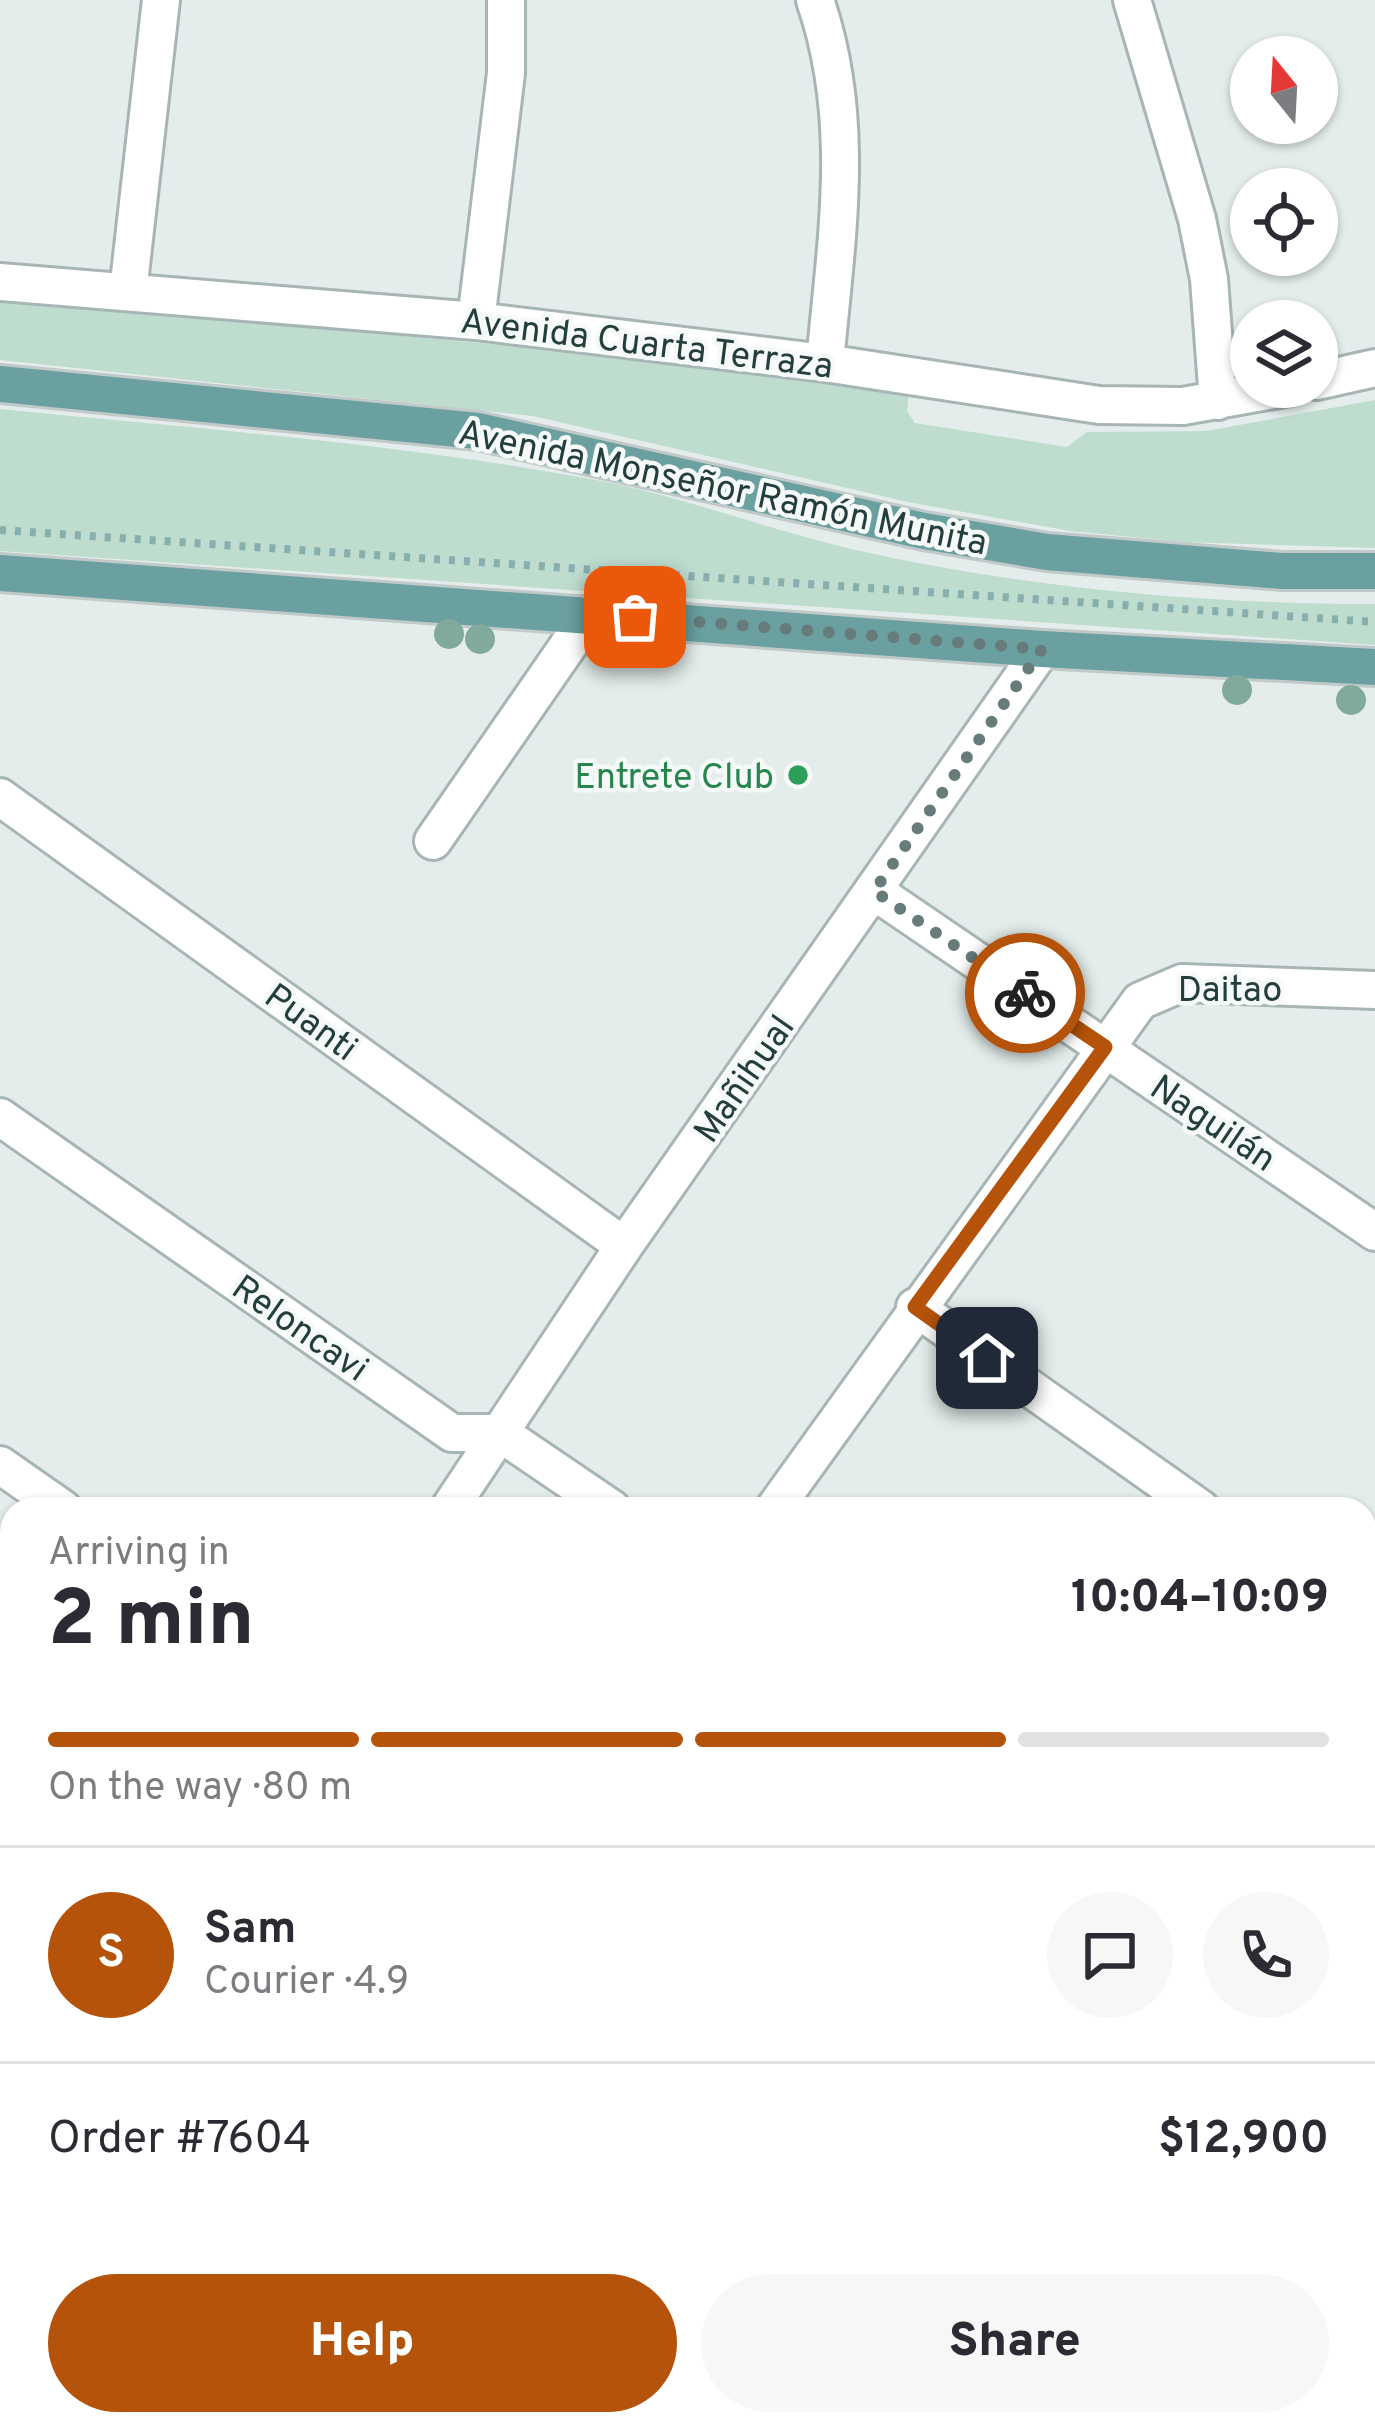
<!DOCTYPE html>
<meta charset="utf-8">
<style>
:root{--surface:#fff;--page:#f7f7f7;--text:#2b2b33;--muted:#7c7c81;--line:#e1e1e2;--accent:#b45309}
body{margin:0;font-family:Overpass,sans-serif;background:var(--page);color:var(--text);height:100vh;display:flex;flex-direction:column;font-size:45px;white-space:nowrap}
*{box-sizing:border-box;margin:0}
p{font-size:39px;color:var(--muted)}
.icon{flex:none;width:66px;height:66px;fill:none;stroke:currentColor;stroke-width:2;stroke-linecap:round;stroke-linejoin:round}
.map{position:relative;flex:1;overflow:hidden}
.details{position:absolute;left:0px;top:1497px;width:1377px;height:939px;display:flex;flex-direction:column;background:var(--surface);border-radius:36px 36px 0 0;box-shadow:0 3px 9px #0004}
.details>*{flex:none}
.needle{width:78px;rotate:342deg}
.controls{position:absolute;left:1230px;top:36px;display:grid;gap:24px}
.controls a{display:grid;place-items:center;width:108px;height:108px;border-radius:50%;background:var(--surface);box-shadow:0 3px 9px #0004;font-size:60px}
.pin{position:absolute;display:grid;place-items:center;width:102px;height:102px;color:#fff;margin:-51px;border-radius:24px;box-shadow:0 6px 18px #0006}
.courier{position:absolute;display:grid;place-items:center;width:120px;height:120px;margin:-60px;border:9px solid #b45309;border-radius:50%;background:#fff;color:#222;box-shadow:0 3px 15px #0007}
.overview em{font-style:normal;font-weight:800}
.overview div{display:flex;flex-direction:column-reverse}
.overview{display:flex;align-items:center;justify-content:space-between;height:204px;padding:0 48px}
h1{font-size:78px;font-weight:800;line-height:90px}
.bar{display:grid;grid-template-columns:repeat(4,1fr);gap:18px 12px;align-content:center;height:144px;padding:0 48px}
.bar i{height:15px;border-radius:9px;background:var(--line)}
.bar .active{background:var(--accent)}
.bar p{grid-column:span 4}
.line{display:flex;align-items:center;gap:30px;padding:0 48px;border-top:3px solid var(--line)}
.line div{flex:1}
.round{display:grid;place-items:center;flex:none;width:126px;height:126px;border-radius:63px;background:var(--page)}
.action{display:flex;gap:24px;margin-top:auto;padding:24px 48px}
.action a{flex:1;height:138px;border-radius:72px;background:var(--accent);color:#fff;font-size:48px;font-weight:800;line-height:138px;text-align:center}
.action a+a{background:var(--page);color:var(--text)}
.map>svg:first-child{display:block}
</style>
<div class="map">
<svg width="1375" height="2435" viewBox="0 0 1375 2435">
<rect width="100%" height="100%" fill="#e4edeb"/>
<path fill="#beddcf" d="M0 301 655 358 909 391 907 411 915 423 1067 447 1087 432 1206 431 1375 400V548L1183 542 1070 531 908 502 533 416 0 360Z
M0 409C199 429 400 443 596 480 686 497 771 531 860 551 1028 588 1203 604 1375 604V645L0 551Z
M580 2424H661L677 2435H572Z"/>
<g fill="none" stroke-linecap="round" stroke-linejoin="round">
<g stroke="#a7b5b4" stroke-width="42">
<path id="minor" d="M815 0C857 121 836 239 825 363
M1132 0 1197 219 1209 279 1218 401
M0 282 476 321 825 363 1099 405 1183 406 1290 387
M128 292 161 0
M476 321 506 73V0
M1317 381 1375 368
M0 797 624 1246
M433 841 590 614
M874 891 1375 1232
M0 1117 452 1433H500L612 1509
M915 1307 1201 1509
M0 1465 63 1509
M449 1509 624 1246 1042 649
M774 1509 1140 1001 1182 983 1375 990
M1365 1625 1375 1632
M0 1646 12 1629
M1365 2038 1375 2045
M0 2170 12 2153
M1365 2415 1375 2422
M188 2435 195 2424
M551 2435 558 2424
M924 2435 932 2424
M1278 2435 1285 2424"/>
</g>
<g stroke="#c2c9c9" stroke-width="42">
<path id="primary" d="M0 384 478 431 924 531 1047 552 1282 571H1375
M0 573 1042 649 1375 667"/>
</g>
<path stroke="#86afad" stroke-width="8" stroke-dasharray="6 9" stroke-linecap="butt" d="M0 530 1375 622"/>
<use href="#minor" stroke="#fff" stroke-width="36"/>
<use href="#primary" stroke="#6ba0a0" stroke-width="36"/>
</g>
<g fill="#81aa9c">
<circle cx="449" cy="634" r="15"/>
<circle cx="480" cy="639" r="15"/>
<circle cx="625" cy="651" r="15"/>
<circle cx="1237" cy="690" r="15"/>
<circle cx="1351" cy="700" r="15"/>
</g>
<g fill="none" stroke-linecap="round" stroke-linejoin="round">
<path stroke="#677b7b" stroke-width="12" stroke-dasharray="0 21.6" d="M635 617 1042 649 874 891 1025 993"/>
<path stroke="#b45309" stroke-width="15" d="M987 1358 915 1307 1105 1047 1025 993"/>
</g>
<circle fill="#2e9e5b" stroke="#f5f9f8" stroke-width="4.5" cx="798" cy="775" r="12"/>
<g text-anchor="middle" stroke-width="9" stroke-linejoin="round" paint-order="stroke">
<g font-size="36" fill="#243e3e" stroke="#f5f9f8">
<text transform="translate(647 342) rotate(7)" y="13">Avenida Cuarta Terraza</text>
<text transform="translate(723 486) rotate(12)" y="13">Avenida Monseñor Ramón Munita</text>
<text x="1230" y="1001">Daitao</text>
<text transform="translate(312 1021) rotate(36)" y="13">Puanti</text>
<text transform="translate(743 1078) rotate(-55)" y="13">Mañihual</text>
<text transform="translate(1214 1122) rotate(34)" y="13">Naguilán</text>
<text transform="translate(301 1327) rotate(35)" y="13">Reloncavi</text>
</g>
<g font-size="36" fill="#27864d" stroke="#f5f9f8" text-anchor="end">
<text x="774" y="788">Entrete Club</text>
</g>
</g>
</svg>
<div class="controls">
<a><svg class="needle" viewBox="-14 -14 28 28"><path d="M0-13l5 13h-10z" fill="#e53935"/><path d="M0 13l5-13h-10z" fill="#7c7c81"/></svg></a>
<a><svg class="icon" aria-label="locate" viewBox="0 0 24 24"><circle cx="12" cy="12" r="6"/><path d="M12 2v4M12 18v4M2 12h4M18 12h4"/></svg></a>
<a><svg class="icon" aria-label="layers" viewBox="0 0 24 24"><path d="M12 4l9 5-9 5-9-5zM3 14l9 5 9-5"/></svg></a>
</div>
<div class="pin" style="left:635px;top:617px;background:#ea580c"><svg class="icon" aria-label="bag" viewBox="0 0 24 24"><path d="M5 8h14l-1 12H6zM9 8a3 3 0 0 1 6 0"/></svg></div>
<div class="pin" style="left:987px;top:1358px;background:#1f2937"><svg class="icon" aria-label="home" viewBox="0 0 24 24"><path d="M3 11l9-7 9 7M6 9v11h12V9"/></svg></div>
<div class="courier" style="left:1025px;top:993px"><svg class="icon" aria-label="bike" viewBox="0 0 24 24"><circle cx="6" cy="16" r="4"/><circle cx="18" cy="16" r="4"/><path d="M6 16l4-8h5l3 8M10 8l3 8H6M13 5h3"/></svg></div>
<section class="details">
<div class="overview"><div><h1>2 min</h1><p>Arriving in</p></div><em>10:04–10:09</em></div>
<div class="bar"><i class="active"></i><i class="active"></i><i class="active"></i><i></i><p>On the way · 80 m</p></div>
<div class="line" style="height:216px"><b class="round" style="background:var(--accent);color:#fff">S</b><div><b>Sam</b><p>Courier · 4.9</p></div><a class="round"><svg class="icon" aria-label="chat" viewBox="0 0 24 24"><path d="M4 5h16v11H9l-5 4z"/></svg></a><a class="round"><svg class="icon" aria-label="phone" viewBox="0 0 24 24"><path d="M5 4h4l2 5-3 2q2 4 5 5l2-3 5 2v4C11 20 4 13 5 4z"/></svg></a></div>
<div class="line" style="height:156px"><div>Order #7604</div><b>$12,900</b></div>
<div class="action"><a>Help</a><a>Share</a></div>
</section>
</div>
